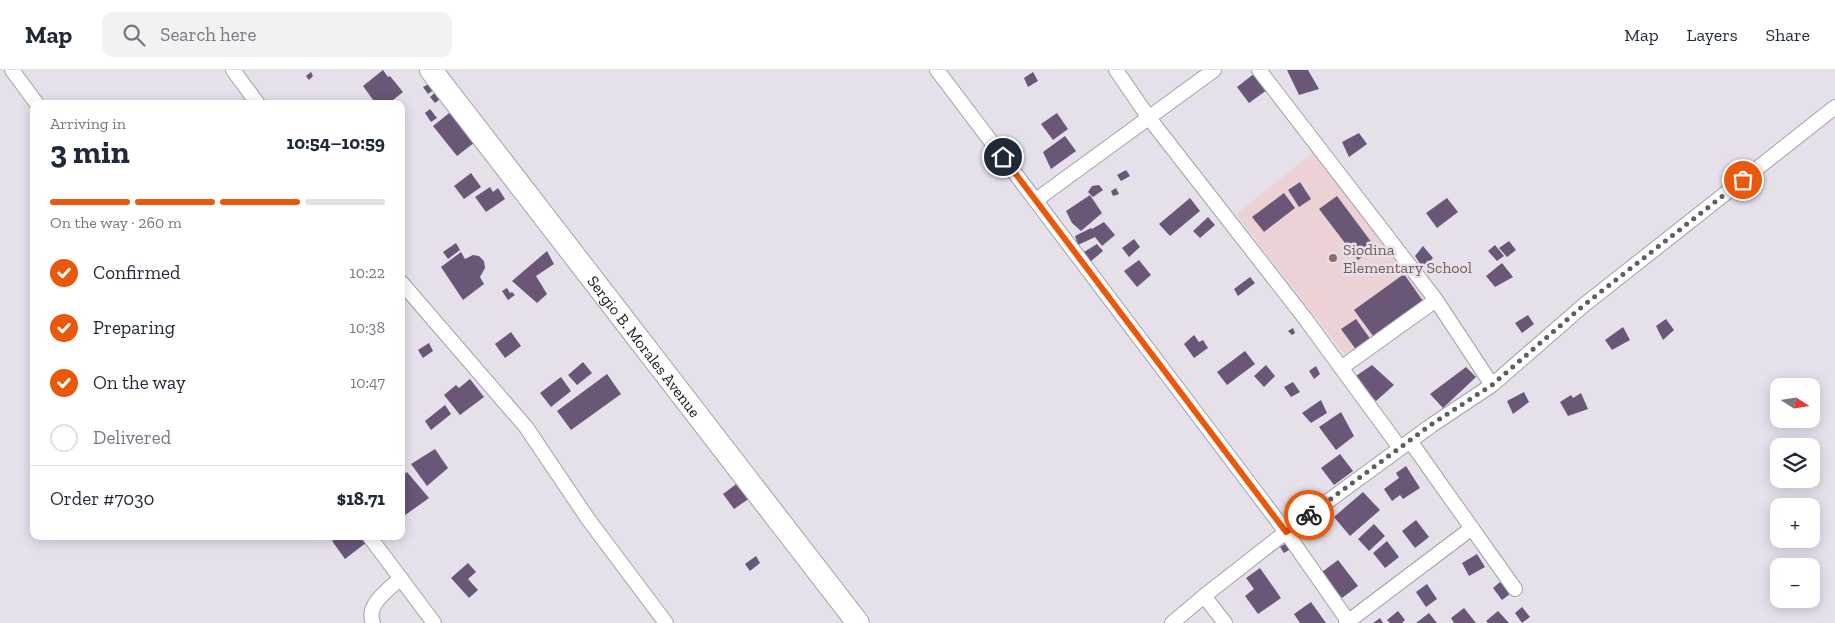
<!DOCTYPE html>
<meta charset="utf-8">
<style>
:root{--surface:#fff;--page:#f2f2f3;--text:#1f2937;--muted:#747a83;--line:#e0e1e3;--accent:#ea580c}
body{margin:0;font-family:"Zilla Slab",serif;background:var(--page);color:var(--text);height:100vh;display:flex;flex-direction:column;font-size:19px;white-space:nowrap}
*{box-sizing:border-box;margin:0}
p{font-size:16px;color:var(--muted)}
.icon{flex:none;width:28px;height:28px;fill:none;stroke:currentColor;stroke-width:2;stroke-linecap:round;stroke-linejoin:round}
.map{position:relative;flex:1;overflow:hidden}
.drawer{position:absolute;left:30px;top:30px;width:375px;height:440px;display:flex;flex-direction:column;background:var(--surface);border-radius:10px;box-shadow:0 2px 12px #0003}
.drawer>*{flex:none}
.needle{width:32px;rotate:102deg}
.controls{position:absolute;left:1770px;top:308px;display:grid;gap:10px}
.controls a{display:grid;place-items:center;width:50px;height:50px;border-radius:10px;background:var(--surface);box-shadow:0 2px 12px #0003;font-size:25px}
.pin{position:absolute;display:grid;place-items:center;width:42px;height:42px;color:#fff;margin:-21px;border:2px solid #fff;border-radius:50%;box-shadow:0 1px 5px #0007}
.courier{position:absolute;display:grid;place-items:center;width:50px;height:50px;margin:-25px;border:4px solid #ea580c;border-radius:50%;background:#fff;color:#222;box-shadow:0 1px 6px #0007}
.overview em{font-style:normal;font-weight:800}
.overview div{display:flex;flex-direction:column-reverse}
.overview{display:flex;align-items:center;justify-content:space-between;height:85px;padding:0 20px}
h1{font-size:32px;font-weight:800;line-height:38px}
.bar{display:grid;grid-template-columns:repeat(4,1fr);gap:8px 5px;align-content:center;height:60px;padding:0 20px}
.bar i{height:6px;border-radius:4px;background:var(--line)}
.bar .selected{background:var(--accent)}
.bar p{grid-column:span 4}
.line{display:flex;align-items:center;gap:12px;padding:0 20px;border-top:1px solid var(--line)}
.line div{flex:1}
ol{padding:0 20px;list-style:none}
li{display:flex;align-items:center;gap:15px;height:55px}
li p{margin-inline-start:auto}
li .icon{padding:5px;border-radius:50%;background:var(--accent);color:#fff;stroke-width:4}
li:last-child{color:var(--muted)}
li i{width:28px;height:28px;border:2px solid var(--line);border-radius:50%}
header{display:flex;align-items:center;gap:30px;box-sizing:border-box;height:70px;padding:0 25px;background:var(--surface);border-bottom:1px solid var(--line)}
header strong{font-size:24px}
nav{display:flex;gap:28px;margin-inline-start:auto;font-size:18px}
.search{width:350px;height:45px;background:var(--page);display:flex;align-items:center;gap:12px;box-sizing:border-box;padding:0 18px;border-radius:10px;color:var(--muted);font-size:19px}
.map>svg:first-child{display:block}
</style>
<header>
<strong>Map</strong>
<div class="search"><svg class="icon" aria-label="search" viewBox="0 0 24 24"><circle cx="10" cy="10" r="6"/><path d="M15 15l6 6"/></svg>Search here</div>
<nav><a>Map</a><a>Layers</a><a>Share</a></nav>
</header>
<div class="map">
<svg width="1835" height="553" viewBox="0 0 1835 553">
<rect width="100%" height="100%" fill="#e6e0eb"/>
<path fill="#ecd2d5" d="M1314 82 1430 232 1349 290 1236 144Z"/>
<path fill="#6a5677" d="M383 0 388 7 390 6 403 22 388 34H376L363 16Z
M1287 0H1308L1319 19 1299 25Z
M311 2 313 6 309 10 306 6Z
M1033 2 1038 11 1028 17 1024 8Z
M1255 3 1267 20 1249 33 1237 17Z
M431 13 435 19 428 24 423 17Z
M438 20 443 27 435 33 430 27Z
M430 39 437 48 431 52 425 43Z
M453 40 479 69 457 86 433 56Z
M1057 43 1068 59 1053 70 1041 54Z
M1359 63 1367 74 1349 87 1342 72Z
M1065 66 1076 81 1051 99 1043 82Z
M1126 100 1130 106 1121 111 1117 105Z
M471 103 481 117 464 129 454 116Z
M1300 112 1311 129 1299 137 1288 120Z
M1099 115 1103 120 1093 127 1088 122 1092 116Z
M490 117 493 122 498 118 505 129 486 142 475 127Z
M1116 118 1119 124 1113 126 1111 121Z
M1284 123 1295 138 1264 162 1252 147Z
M1090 125 1102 143 1081 161 1072 153 1066 141Z
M1337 126 1375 177 1358 190 1319 139Z
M1190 128 1200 141 1170 166 1159 154Z
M1447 128 1458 142 1437 158 1426 143Z
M1208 147 1215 155 1200 168 1193 161Z
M1104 152 1115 165 1102 176 1095 167 1078 175 1075 166 1091 158 1092 159Z
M1134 169 1140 177 1129 187 1122 178Z
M1509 171 1516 180 1507 187 1499 178Z
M456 173 460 180 448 189 443 182Z
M1097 174 1103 181 1090 192 1084 182Z
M1495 175 1504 186 1497 191 1488 181Z
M1423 176 1433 188 1423 198 1415 186Z
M547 181 554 194 536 206 547 224 537 233 512 211Z
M461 182 465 189 473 185 479 186 484 191 485 198 480 207 484 214 463 230 441 197Z
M1139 190 1151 205 1137 217 1124 201Z
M1502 193 1513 207 1495 217 1486 206Z
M1404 204 1425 234 1376 270 1354 240Z
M1250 207 1255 213 1238 226 1234 219Z
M507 218 510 223 512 222 515 225 508 230 502 221Z
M1528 245 1534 254 1522 263 1515 253Z
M1356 249 1371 270 1357 281 1341 259Z
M1666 249 1674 260 1663 270 1656 256Z
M1623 257 1630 270 1612 280 1605 270Z
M1293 258 1295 263 1292 265 1288 261Z
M511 262 521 276 505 288 495 274Z
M1194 265 1199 272 1203 270 1208 278 1194 288 1184 274Z
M429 273 433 281 423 288 418 280Z
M1245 281 1255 294 1227 315 1217 302Z
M583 292 592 303 577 315 568 305Z
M1266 295 1275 306 1264 317 1254 306Z
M1372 295 1394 315 1376 331 1353 308Z
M1316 296 1320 304 1314 309 1309 301Z
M1466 297 1476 307 1443 338 1430 324Z
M607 304 621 324 571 360 557 341Z
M561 307 571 321 551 337 540 323Z
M470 309 484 327 460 345 444 325 456 315 459 318Z
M1293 312 1300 322 1291 327 1284 317Z
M1524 322 1529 332 1513 344 1507 331Z
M1581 323 1588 339 1568 346 1560 332 1571 325 1573 328Z
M1321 330 1327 343 1311 353 1302 343Z
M445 335 451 344 431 360 425 351Z
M1341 342 1354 366 1336 380 1319 357Z
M435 379 448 398 427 416 411 394Z
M1340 384 1353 401 1334 415 1321 398Z
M1406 396 1420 418 1403 429 1400 425 1392 431 1384 419 1399 408 1396 403Z
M407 402 429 428 401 448V407Z
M739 412 750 428 734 439 723 424Z
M1363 422 1380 440 1350 466 1334 447Z
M1416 450 1429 467 1415 478 1402 461Z
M1374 454 1385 466 1369 481 1358 469Z
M339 466H363L367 472 345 489 332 471Z
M1290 471 1294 477 1284 483 1280 477Z
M1387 471 1399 487 1385 498 1373 483Z
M1477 484 1485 497 1469 506 1462 493Z
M756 486 760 493 750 501 745 494Z
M1338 490 1358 516 1342 528 1322 502Z
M468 493 476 502 468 509 478 520 469 528 451 508Z
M1260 498 1281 528 1258 544 1245 526 1254 519 1246 508Z
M1500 512 1510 524 1502 530 1493 518Z
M1427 514 1437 529 1426 537 1416 522Z
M1311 532 1326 553H1300L1294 544Z
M1522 537 1530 547 1522 553 1515 543Z
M1464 538 1476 553H1454L1451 548Z
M1398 541 1405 550 1402 553H1390L1387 550Z
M1498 541 1509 553H1488L1486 551Z
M1429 543 1437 553H1416Z
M1380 548 1383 553H1373Z"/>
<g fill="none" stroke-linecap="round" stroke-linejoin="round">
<g stroke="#a49fa8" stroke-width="16">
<path id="minor" d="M12 0 37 34
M233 0 258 34
M937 0 1286 462 1348 551
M1116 0 1149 48 1304 247 1400 378
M1259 0 1436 230 1492 315
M1036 130 1214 0
M401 212 526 357 588 449 666 553
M1341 298 1436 230
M1410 371 1515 519
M369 466 434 553
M1204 526 1225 553
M373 553C365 535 389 519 401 508
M1172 553 1204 526 1286 462 1432 355 1492 315 1584 235 1835 37
M1346 553 1472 458"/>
</g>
<g stroke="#a49fa8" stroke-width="24">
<g id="primary">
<path id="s1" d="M431 0 858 553"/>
</g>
</g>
<use href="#minor" stroke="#fff" stroke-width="14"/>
<use href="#primary" stroke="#fff" stroke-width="22"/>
</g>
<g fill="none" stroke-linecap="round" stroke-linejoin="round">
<path stroke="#5f5c62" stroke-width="5" stroke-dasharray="0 9" d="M1309 445 1432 354 1492 315 1584 235 1743 110"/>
<path stroke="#ea580c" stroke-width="6" d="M1003 87 1286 462 1309 445"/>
</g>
<circle fill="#8d6e63" stroke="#e6e0eb" stroke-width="2" cx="1333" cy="188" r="5"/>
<g text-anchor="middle" stroke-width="5" stroke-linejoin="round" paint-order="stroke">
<g font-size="16" fill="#785e54" stroke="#e6e0eb" text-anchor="start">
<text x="1343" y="185">Siodina<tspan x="1343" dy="18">Elementary School</tspan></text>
</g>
<g font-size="16" fill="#171518" stroke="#e6e0eb">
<text dy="6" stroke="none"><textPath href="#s1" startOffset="349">Sergio B. Morales Avenue</textPath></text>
</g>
</g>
</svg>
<div class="controls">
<a><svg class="needle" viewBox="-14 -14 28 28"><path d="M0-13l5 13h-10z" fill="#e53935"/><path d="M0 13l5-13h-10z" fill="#747a83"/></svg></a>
<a><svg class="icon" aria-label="layers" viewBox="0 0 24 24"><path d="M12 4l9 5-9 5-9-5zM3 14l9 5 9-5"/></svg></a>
<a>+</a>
<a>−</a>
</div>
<div class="pin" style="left:1743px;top:110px;background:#ea580c"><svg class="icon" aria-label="bag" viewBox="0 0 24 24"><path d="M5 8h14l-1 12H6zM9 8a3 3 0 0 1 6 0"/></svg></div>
<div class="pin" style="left:1003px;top:87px;background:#1f2937"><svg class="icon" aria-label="home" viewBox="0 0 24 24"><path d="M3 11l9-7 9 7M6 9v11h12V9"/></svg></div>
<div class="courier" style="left:1309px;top:445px"><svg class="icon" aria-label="bike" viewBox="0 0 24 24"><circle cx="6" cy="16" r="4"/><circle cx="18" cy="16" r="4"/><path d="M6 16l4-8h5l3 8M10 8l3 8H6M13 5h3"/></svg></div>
<section class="drawer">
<div class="overview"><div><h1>3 min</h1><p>Arriving in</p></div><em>10:54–10:59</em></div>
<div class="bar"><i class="selected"></i><i class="selected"></i><i class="selected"></i><i></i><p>On the way · 260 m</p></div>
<ol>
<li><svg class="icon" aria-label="check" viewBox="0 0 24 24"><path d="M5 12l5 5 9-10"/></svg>Confirmed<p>10:22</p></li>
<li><svg class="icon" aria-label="check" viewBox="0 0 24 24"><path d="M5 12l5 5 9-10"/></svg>Preparing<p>10:38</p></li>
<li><svg class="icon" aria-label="check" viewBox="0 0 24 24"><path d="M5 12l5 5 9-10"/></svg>On the way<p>10:47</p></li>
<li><i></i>Delivered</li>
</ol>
<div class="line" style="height:65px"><div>Order #7030</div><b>$18.71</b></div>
</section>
</div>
